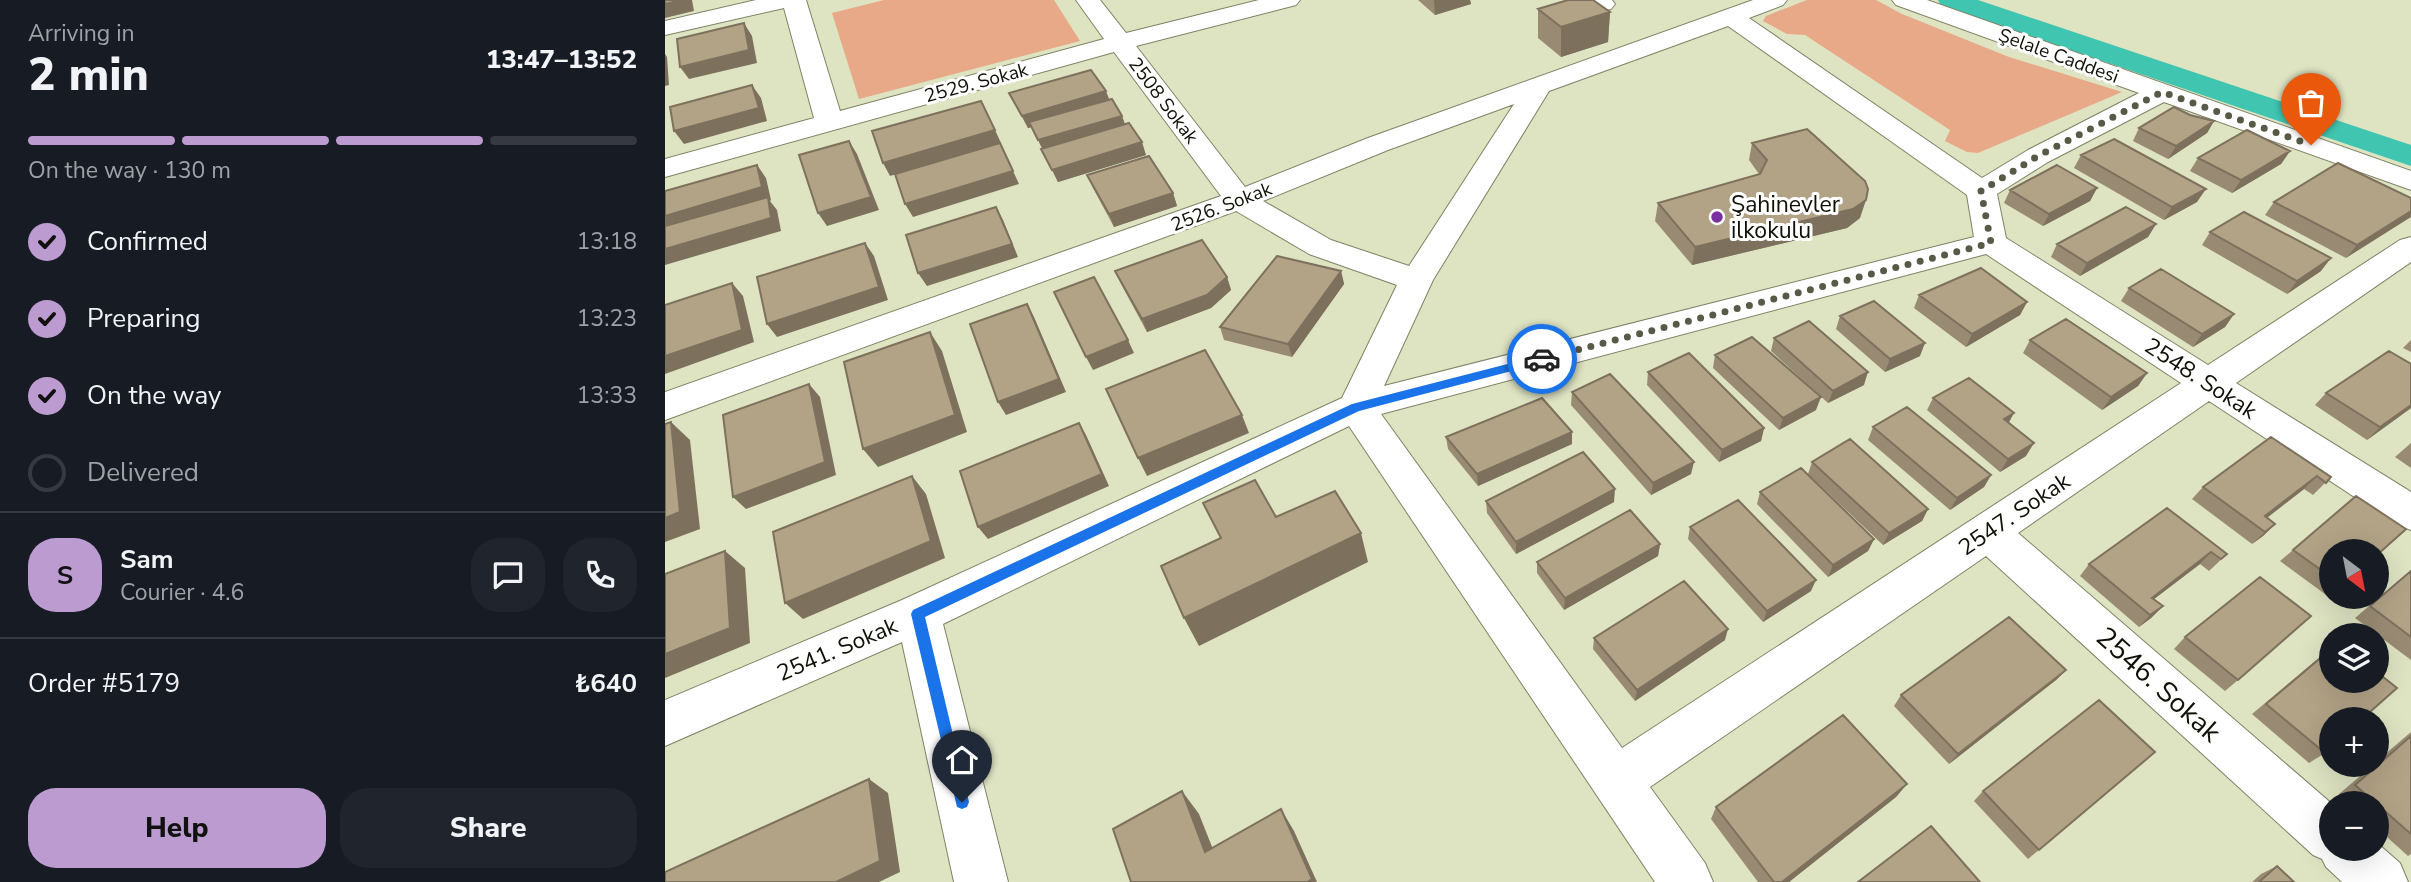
<!DOCTYPE html>
<meta charset="utf-8">
<style>
:root{--surface:#171b24;--page:#20242c;--text:#f1f3f6;--muted:#9ea1a6;--line:#363941;--accent:#bc9cd0}
body{margin:0;font-family:"Nunito Sans",sans-serif;background:var(--page);color:var(--text);height:100vh;display:flex;flex-direction:column;font-size:26px;white-space:nowrap}
*{box-sizing:border-box;margin:0}
p{font-size:23px;color:var(--muted)}
.icon{flex:none;width:38px;height:38px;fill:none;stroke:currentColor;stroke-width:2;stroke-linecap:round;stroke-linejoin:round}
.map{position:relative;flex:1;overflow:hidden}
.details{display:flex;flex-direction:column;background:var(--surface);width:665px}
.details>*{flex:none}
.needle{width:46px;rotate:148deg}
.fabs{position:absolute;left:1654px;top:539px;display:grid;gap:14px}
.fabs a{display:grid;place-items:center;width:70px;height:70px;border-radius:50%;background:var(--surface);box-shadow:0 7px 28px #0002;font-size:35px}
.pin{position:absolute;display:grid;place-items:center;width:60px;height:60px;color:#fff;margin:-72px -30px;border-radius:50% 50% 50% 0;rotate:-45deg;box-shadow:0 0 7px #0007}
.pin .icon{rotate:45deg}
.courier{position:absolute;display:grid;place-items:center;width:70px;height:70px;margin:-35px;border:5px solid #1a73e8;border-radius:50%;background:#fff;color:#222;box-shadow:0 2px 9px #0007}
.overview em{font-style:normal;font-weight:800}
.overview div{display:flex;flex-direction:column-reverse}
.overview{display:flex;align-items:center;justify-content:space-between;height:119px;padding:0 28px}
h1{font-size:46px;font-weight:800;line-height:52px}
.bar{display:grid;grid-template-columns:repeat(4,1fr);gap:10px 7px;align-content:center;height:84px;padding:0 28px}
.bar i{height:9px;border-radius:5px;background:var(--line)}
.bar .selected{background:var(--accent)}
.bar p{grid-column:span 4}
.line{display:flex;align-items:center;gap:18px;padding:0 28px;border-top:2px solid var(--line)}
.line div{flex:1}
.round{display:grid;place-items:center;flex:none;width:74px;height:74px;border-radius:28px;background:var(--page)}
ol{padding:0 28px;list-style:none}
li{display:flex;align-items:center;gap:21px;height:77px}
li p{margin-inline-start:auto}
li .icon{padding:7px;border-radius:50%;background:var(--accent);color:#111;stroke-width:4}
li:last-child{color:var(--muted)}
li i{width:38px;height:38px;border:4px solid var(--line);border-radius:50%}
.action{display:flex;gap:14px;margin-top:auto;padding:14px 28px}
.action a{flex:1;height:80px;border-radius:28px;background:var(--accent);color:#111;font-size:28px;font-weight:800;line-height:80px;text-align:center}
.action a+a{background:var(--page);color:var(--text)}
main{display:flex;flex:1;min-height:0}
.map>svg:first-child{display:block}
</style>
<main>
<section class="details">
<div class="overview"><div><h1>2 min</h1><p>Arriving in</p></div><em>13:47–13:52</em></div>
<div class="bar"><i class="selected"></i><i class="selected"></i><i class="selected"></i><i></i><p>On the way · 130 m</p></div>
<ol>
<li><svg class="icon" aria-label="check" viewBox="0 0 24 24"><path d="M5 12l5 5 9-10"/></svg>Confirmed<p>13:18</p></li>
<li><svg class="icon" aria-label="check" viewBox="0 0 24 24"><path d="M5 12l5 5 9-10"/></svg>Preparing<p>13:23</p></li>
<li><svg class="icon" aria-label="check" viewBox="0 0 24 24"><path d="M5 12l5 5 9-10"/></svg>On the way<p>13:33</p></li>
<li><i></i>Delivered</li>
</ol>
<div class="line" style="height:126px"><b class="round" style="background:var(--accent);color:#111">S</b><div><b>Sam</b><p>Courier · 4.6</p></div><a class="round"><svg class="icon" aria-label="chat" viewBox="0 0 24 24"><path d="M4 5h16v11H9l-5 4z"/></svg></a><a class="round"><svg class="icon" aria-label="phone" viewBox="0 0 24 24"><path d="M5 4h4l2 5-3 2q2 4 5 5l2-3 5 2v4C11 20 4 13 5 4z"/></svg></a></div>
<div class="line" style="height:91px"><div>Order #5179</div><b>₺640</b></div>
<div class="action"><a>Help</a><a>Share</a></div>
</section>
<div class="map">
<svg width="1746" height="882" viewBox="0 0 1746 882">
<rect width="100%" height="100%" fill="#dee3c2"/>
<path fill="#e7a987" d="M219 0H389L415 41 194 99 167 13Z
M1142 0H1211L1237 14 1344 57 1457 92 1313 153 1302 152 1280 141 1285 130 1140 35 1122 34 1098 21 1101 16Z"/>
<g fill="none" stroke-linecap="round" stroke-linejoin="round">
<path fill="#40c5b0" fill-rule="evenodd" d="M1273 0H1313L1746 145V166L1276 6Z"/>
<g stroke="#7e8365" stroke-width="2">
<path id="minor" d="M91 0H141L175 111 439 39 411 0H435L461 33 594 0H635L631 5 471 46 580 187 703 138 1088 0H1122L1118 5 1084 18 1317 178 1363 150 1474 93 1231 5 1227 0H1262L1746 171V190L1499 102 1383 162 1332 194 1341 238 1543 365 1735 240 1746 237V262L1571 383 1746 492V530L1732 525 1544 401 1353 533 1666 803V849H1712V843L1735 863 1743 882H1677L1661 867 1657 859 1648 855 1321 556 985 787 1040 863 1048 882H990L684 426 278 624 343 882H289L237 642 0 746V700L237 600 677 398 732 285 644 254 571 211 0 420V392L556 196 449 52 0 177V159L149 118 119 8 0 35V21ZM1063 26 1302 195 1309 237 719 386 768 280 884 91ZM849 104 744 266 666 240 598 201 723 150ZM1321 254 1516 383 957 748 716 414Z
M922 0H947L950 4 946 9C935 12 929 10 922 0Z"/>
</g>
<use href="#minor" fill="#fff" fill-rule="evenodd"/>
</g>
<path fill="#998b73" d="M753 0H805L806 4 770 15Z
M873 9 945 12 943 42 896 57 873 38Z
M344 93 444 99 457 116 460 124 481 155 393 182 367 127 363 128Z
M1525 115 1549 121 1542 133 1503 159 1468 141 1474 128Z
M1087 143 1195 218 1182 228 1027 265 990 221 993 203 1094 174 1084 160Z
M1625 151 1616 164 1567 193 1525 171 1533 158Z
M1416 155 1532 202 1499 220 1409 168Z
M422 175 508 193 512 206 449 227 428 188Z
M1432 188 1425 201 1378 226 1339 203 1345 190Z
M1746 198 1681 258 1600 215 1609 202Z
M1491 224 1483 237 1415 276 1386 257 1392 244Z
M1545 232 1656 271 1622 294 1537 245Z
M450 271 562 277 566 290 546 308 482 332 456 284Z
M676 271 679 284 627 357 559 340 555 327Z
M1464 288 1569 314 1560 327 1528 347 1456 301Z
M1254 295 1362 302 1355 315 1301 347 1249 308Z
M1175 316 1255 356 1220 372 1171 329Z
M1109 338 1199 385 1163 403 1106 351Z
M1365 340 1482 373 1473 386 1437 410 1358 353Z
M1746 340V352L1738 348Z
M1050 355 1151 410 1114 430 1048 368Z
M983 372 1099 428 1096 441 1054 462 982 385Z
M907 392 1026 474 986 495 906 405Z
M1661 393 1746 408 1702 440 1650 405Z
M1268 398 1344 423 1361 456 1335 472 1262 410Z
M1208 427 1326 475 1319 487 1285 510 1203 440Z
M781 437 907 444 813 486 783 449Z
M1606 437 1666 477 1648 495 1639 489 1602 518 1610 524 1598 536 1587 544 1527 499 1538 487Z
M1746 443V468L1730 457Z
M1147 462 1263 509 1257 521 1218 545 1143 474Z
M1095 492 1209 539 1203 551 1163 577 1092 504Z
M821 501 949 502 851 554 822 513Z
M1502 508 1562 554 1544 571 1535 564 1489 599 1498 606 1486 618 1474 627 1415 576 1424 564Z
M1025 527 1146 591 1098 622 1023 539Z
M995 544 993 556 899 610 872 573V562Z
M1628 550 1666 551V595L1664 597 1615 561Z
M1746 570V660L1690 618Z
M1520 637 1573 680 1560 691 1509 649Z
M929 638 1060 640 970 701 928 649Z
M1666 648 1660 753 1644 763 1587 714Z
M1401 670 1391 680 1284 764 1229 706 1236 695Z
M1746 732V854L1743 856 1712 828V803H1684L1674 794 1708 765H1712V761Z
M1490 752 1363 859 1309 801 1318 791Z
M1242 784 1231 797 1124 882H1093L1046 819 1051 807Z
M1612 866 1629 882H1587L1596 874Z"/>
<path fill="#7d715e" d="M16 0H27L29 11 0 18V4Z
M769 0H805L806 4 770 15Z
M945 12 943 42 896 57V27Z
M79 23 87 36 92 63 24 79 15 67Z
M0 54 2 57 4 85 0 86Z
M87 85 96 98 102 121 19 144 9 131Z
M441 91 446 104 363 128 357 116Z
M457 116 461 128 379 152 373 140Z
M1549 121 1542 133 1503 159 1511 146Z
M330 130 336 143 225 176 218 163Z
M184 141 192 154 214 210 162 226 153 213Z
M477 142 481 155 393 182 387 170Z
M335 143 354 184 248 217 240 204Z
M1625 151 1616 164 1567 193 1576 180Z
M92 165 101 178 106 200 105 201 112 210 116 231 0 265V216Z
M1432 188 1425 201 1378 226 1384 214Z
M1541 189 1532 202 1499 220 1507 207Z
M508 193 512 206 449 227 444 214Z
M1201 200 1195 218 1182 228 1027 265 1030 247Z
M331 207 338 220 353 257 262 286 253 273Z
M1746 211V217L1681 258 1692 245Z
M1491 224 1483 237 1415 276 1422 263Z
M200 243 209 256 223 300 112 337 102 324Z
M1666 258 1656 271 1622 294 1632 281Z
M676 271 679 284 627 357 623 344Z
M562 277 566 290 546 308 482 332 477 319Z
M67 283 78 296 89 342 0 374V356Z
M1362 302 1355 315 1301 347 1307 334Z
M362 304 369 317 401 392 341 415 333 402Z
M1569 314 1560 327 1528 347 1537 334Z
M265 332 277 351 302 432 213 467 198 449Z
M463 340 469 353 428 370 421 357Z
M1260 343 1255 356 1220 372 1225 359Z
M1203 372 1199 385 1163 403 1168 391Z
M1482 373 1473 386 1437 410 1446 397Z
M144 384 155 397 171 475 81 509 68 497Z
M1156 397 1151 410 1114 430 1118 418Z
M1746 405V408L1702 440 1715 427Z
M1349 413 1342 426 1339 419Z
M577 415 584 433 482 476 473 458Z
M6 422 25 440 35 529 0 542V518Z
M414 423 421 435 444 486 323 539 313 527Z
M1099 428 1096 441 1054 462 1057 450Z
M907 432V444L813 486 812 474Z
M1369 443 1361 456 1335 472 1343 459Z
M1029 462 1026 474 986 495 988 483Z
M1326 475 1319 487 1285 510 1292 498Z
M247 476 261 494 280 558 138 619 120 603Z
M1652 476 1639 489 1591 526 1600 516Z
M950 489 949 502 851 554V542Z
M1263 509 1257 521 1218 545 1224 533Z
M1610 524 1598 536 1587 544 1600 532Z
M696 533 703 562 534 646 519 618Z
M1209 539 1203 551 1163 577 1168 565Z
M995 544 993 556 899 610 900 598Z
M60 551 80 568 85 643 0 678V654Z
M1546 552 1535 564 1476 609 1487 598Z
M1151 580 1146 591 1098 622 1102 611Z
M1498 606 1486 618 1474 627 1485 615Z
M1063 629 1060 640 970 701 972 690Z
M1401 670 1391 680 1284 764 1293 754Z
M204 779 223 793 235 872 214 882H171Z
M1242 784 1231 797 1124 882H1117Z
M517 791 534 814 557 872 540 852Z
M616 809 629 831 652 882H642Z"/>
<path fill="#b2a286" stroke="#7d715e" stroke-width="2" d="M0 0H16L0 4Z
M903 0H928L945 12 896 27 873 9Z
M79 23 84 50 15 67 12 39Z
M426 70 441 91 357 116 344 93Z
M87 85 94 108 9 131 5 107Z
M447 99 457 116 373 140 364 122Z
M316 101 330 130 218 163 207 131Z
M1509 107 1525 115 1549 121 1511 146 1474 128Z
M464 123 477 142 387 170 376 149Z
M1142 129 1200 181 1203 189 1201 200 1188 209 1030 247 993 203 1095 174 1102 160 1087 143Z
M1582 130 1625 151 1576 180 1533 158Z
M1449 139 1541 189 1507 207 1416 155Z
M184 141 206 197 153 213 134 155Z
M335 143 348 171 240 204 230 174Z
M484 156 508 193 444 214 422 175Z
M1673 163 1746 198V211L1692 245 1609 202Z
M92 165 97 187 0 216V191Z
M1392 165 1432 188 1384 214 1345 190Z
M103 197 106 218 0 249V226Z
M331 207 347 244 253 273 241 235Z
M1461 207 1491 224 1422 263 1392 244Z
M1579 212 1666 258 1632 281 1545 232Z
M537 240 562 277 542 295 477 319 450 271Z
M200 243 214 287 102 324 92 277Z
M612 256 676 271 623 344 555 327Z
M1316 268 1362 302 1307 334 1254 295Z
M1496 269 1569 314 1537 334 1464 288Z
M429 277 463 340 421 357 389 292Z
M67 283 77 330 0 356V305Z
M1209 301 1260 343 1225 359 1175 316Z
M362 304 394 379 333 402 305 324Z
M1401 319 1482 373 1446 397 1365 340Z
M1144 321 1203 372 1168 391 1109 338Z
M265 332 290 415 198 449 179 362Z
M1087 337 1156 397 1118 418 1050 355Z
M540 350 577 415 473 458 441 389Z
M1724 351 1746 364V405L1715 427 1661 393Z
M1024 353 1099 428 1057 450 983 372Z
M945 374 1029 462 988 483 907 392Z
M1304 378 1349 413 1339 419 1369 443 1343 459 1268 398Z
M144 384 160 462 68 497 58 415Z
M877 398 907 432 812 474 781 437Z
M1242 407 1326 475 1292 498 1208 427Z
M6 422 15 512 0 518V424Z
M414 423 437 474 313 527 295 471Z
M1606 437 1666 477 1661 483 1652 476 1600 516 1610 524 1600 532 1538 487Z
M1185 439 1263 509 1224 533 1147 462Z
M918 452 950 489 851 542 821 501Z
M1136 468 1209 539 1168 565 1095 492Z
M247 476 266 541 120 603 108 532Z
M590 480 611 517 670 491 696 533 519 618 496 566 556 538 538 503Z
M1691 496 1741 529 1712 555V551H1666V577L1628 550Z
M1073 500 1151 580 1102 611 1025 527Z
M1502 508 1562 554 1556 559 1546 552 1487 598 1498 606 1485 615 1424 564Z
M965 510 995 544 900 598 872 562Z
M60 551 65 628 0 654V574Z
M1746 571V637L1705 606Z
M1595 577 1646 616 1573 680 1520 637Z
M1019 581 1063 629 972 690 929 638Z
M1344 617 1401 670 1293 754 1236 695Z
M1666 649V681H1712V672L1732 688 1697 719H1666V748L1660 753 1601 704Z
M1434 700 1490 752 1374 850 1318 791Z
M1178 715 1242 784 1117 882H1109L1051 807Z
M1746 736V834L1690 785Z
M204 779 215 861 171 882H0V872Z
M517 791 540 852 616 809 647 879 642 882H466L448 829Z
M1266 826 1315 882H1193Z
M1612 866 1629 882H1594Z"/>
<path fill="#1a73e8" d="M877 355 883 359 881 362 694 411 260 617 304 802 302 807 297 809 292 807 246 614 248 610 687 404Z"/>
<g fill="none" stroke-linecap="round" stroke-linejoin="round">
<path stroke="#585a48" stroke-width="7" stroke-dasharray="0 12.6" d="M877 359 1326 243 1316 191 1373 156 1497 92 1646 145"/>
</g>
<circle fill="#7c31a2" stroke="#fff" stroke-width="2.5" cx="1052" cy="217" r="7"/>
<g text-anchor="middle" stroke-width="6" stroke-linejoin="round" paint-order="stroke">
<g font-size="19" fill="#101106" stroke="#fff">
<text transform="translate(1394 55) rotate(20)" y="7">Şelale Caddesi</text>
<text transform="translate(311 82) rotate(-15)" y="7">2529. Sokak</text>
<text transform="translate(499 100) rotate(53)" y="7">2508 Sokak</text>
<text transform="translate(556 206) rotate(-21)" y="7">2526. Sokak</text>
</g>
<g font-size="23" fill="#101106" stroke="#fff" text-anchor="start">
<text x="1066" y="212">Şahinevler<tspan x="1066" dy="26">ilkokulu</tspan></text>
</g>
<g font-size="23" fill="#101106" stroke="#fff">
<text transform="translate(1536 378) rotate(33)" y="8">2548. Sokak</text>
<text transform="translate(1349 514) rotate(-34)" y="8">2547. Sokak</text>
<text transform="translate(172 649) rotate(-23)" y="8">2541. Sokak</text>
</g>
<g font-size="28" fill="#101106" stroke="#fff">
<text transform="translate(1494 684) rotate(42)" y="10">2546. Sokak</text>
</g>
</g>
</svg>
<div class="fabs">
<a><svg class="needle" viewBox="-14 -14 28 28"><path d="M0-13l5 13h-10z" fill="#e53935"/><path d="M0 13l5-13h-10z" fill="#9ea1a6"/></svg></a>
<a><svg class="icon" aria-label="layers" viewBox="0 0 24 24"><path d="M12 4l9 5-9 5-9-5zM3 14l9 5 9-5"/></svg></a>
<a>+</a>
<a>−</a>
</div>
<div class="pin" style="left:1646px;top:145px;background:#ea580c"><svg class="icon" aria-label="bag" viewBox="0 0 24 24"><path d="M5 8h14l-1 12H6zM9 8a3 3 0 0 1 6 0"/></svg></div>
<div class="pin" style="left:297px;top:802px;background:#1f2937"><svg class="icon" aria-label="home" viewBox="0 0 24 24"><path d="M3 11l9-7 9 7M6 9v11h12V9"/></svg></div>
<div class="courier" style="left:877px;top:359px"><svg class="icon" aria-label="car" viewBox="0 0 24 24"><path d="M5 17H2v-5l4-1 3-4h7l3 4 3 1v5h-3M9 17h6M6 11h13"/><circle cx="7" cy="17" r="2"/><circle cx="17" cy="17" r="2"/></svg></div>
</div>
</main>
